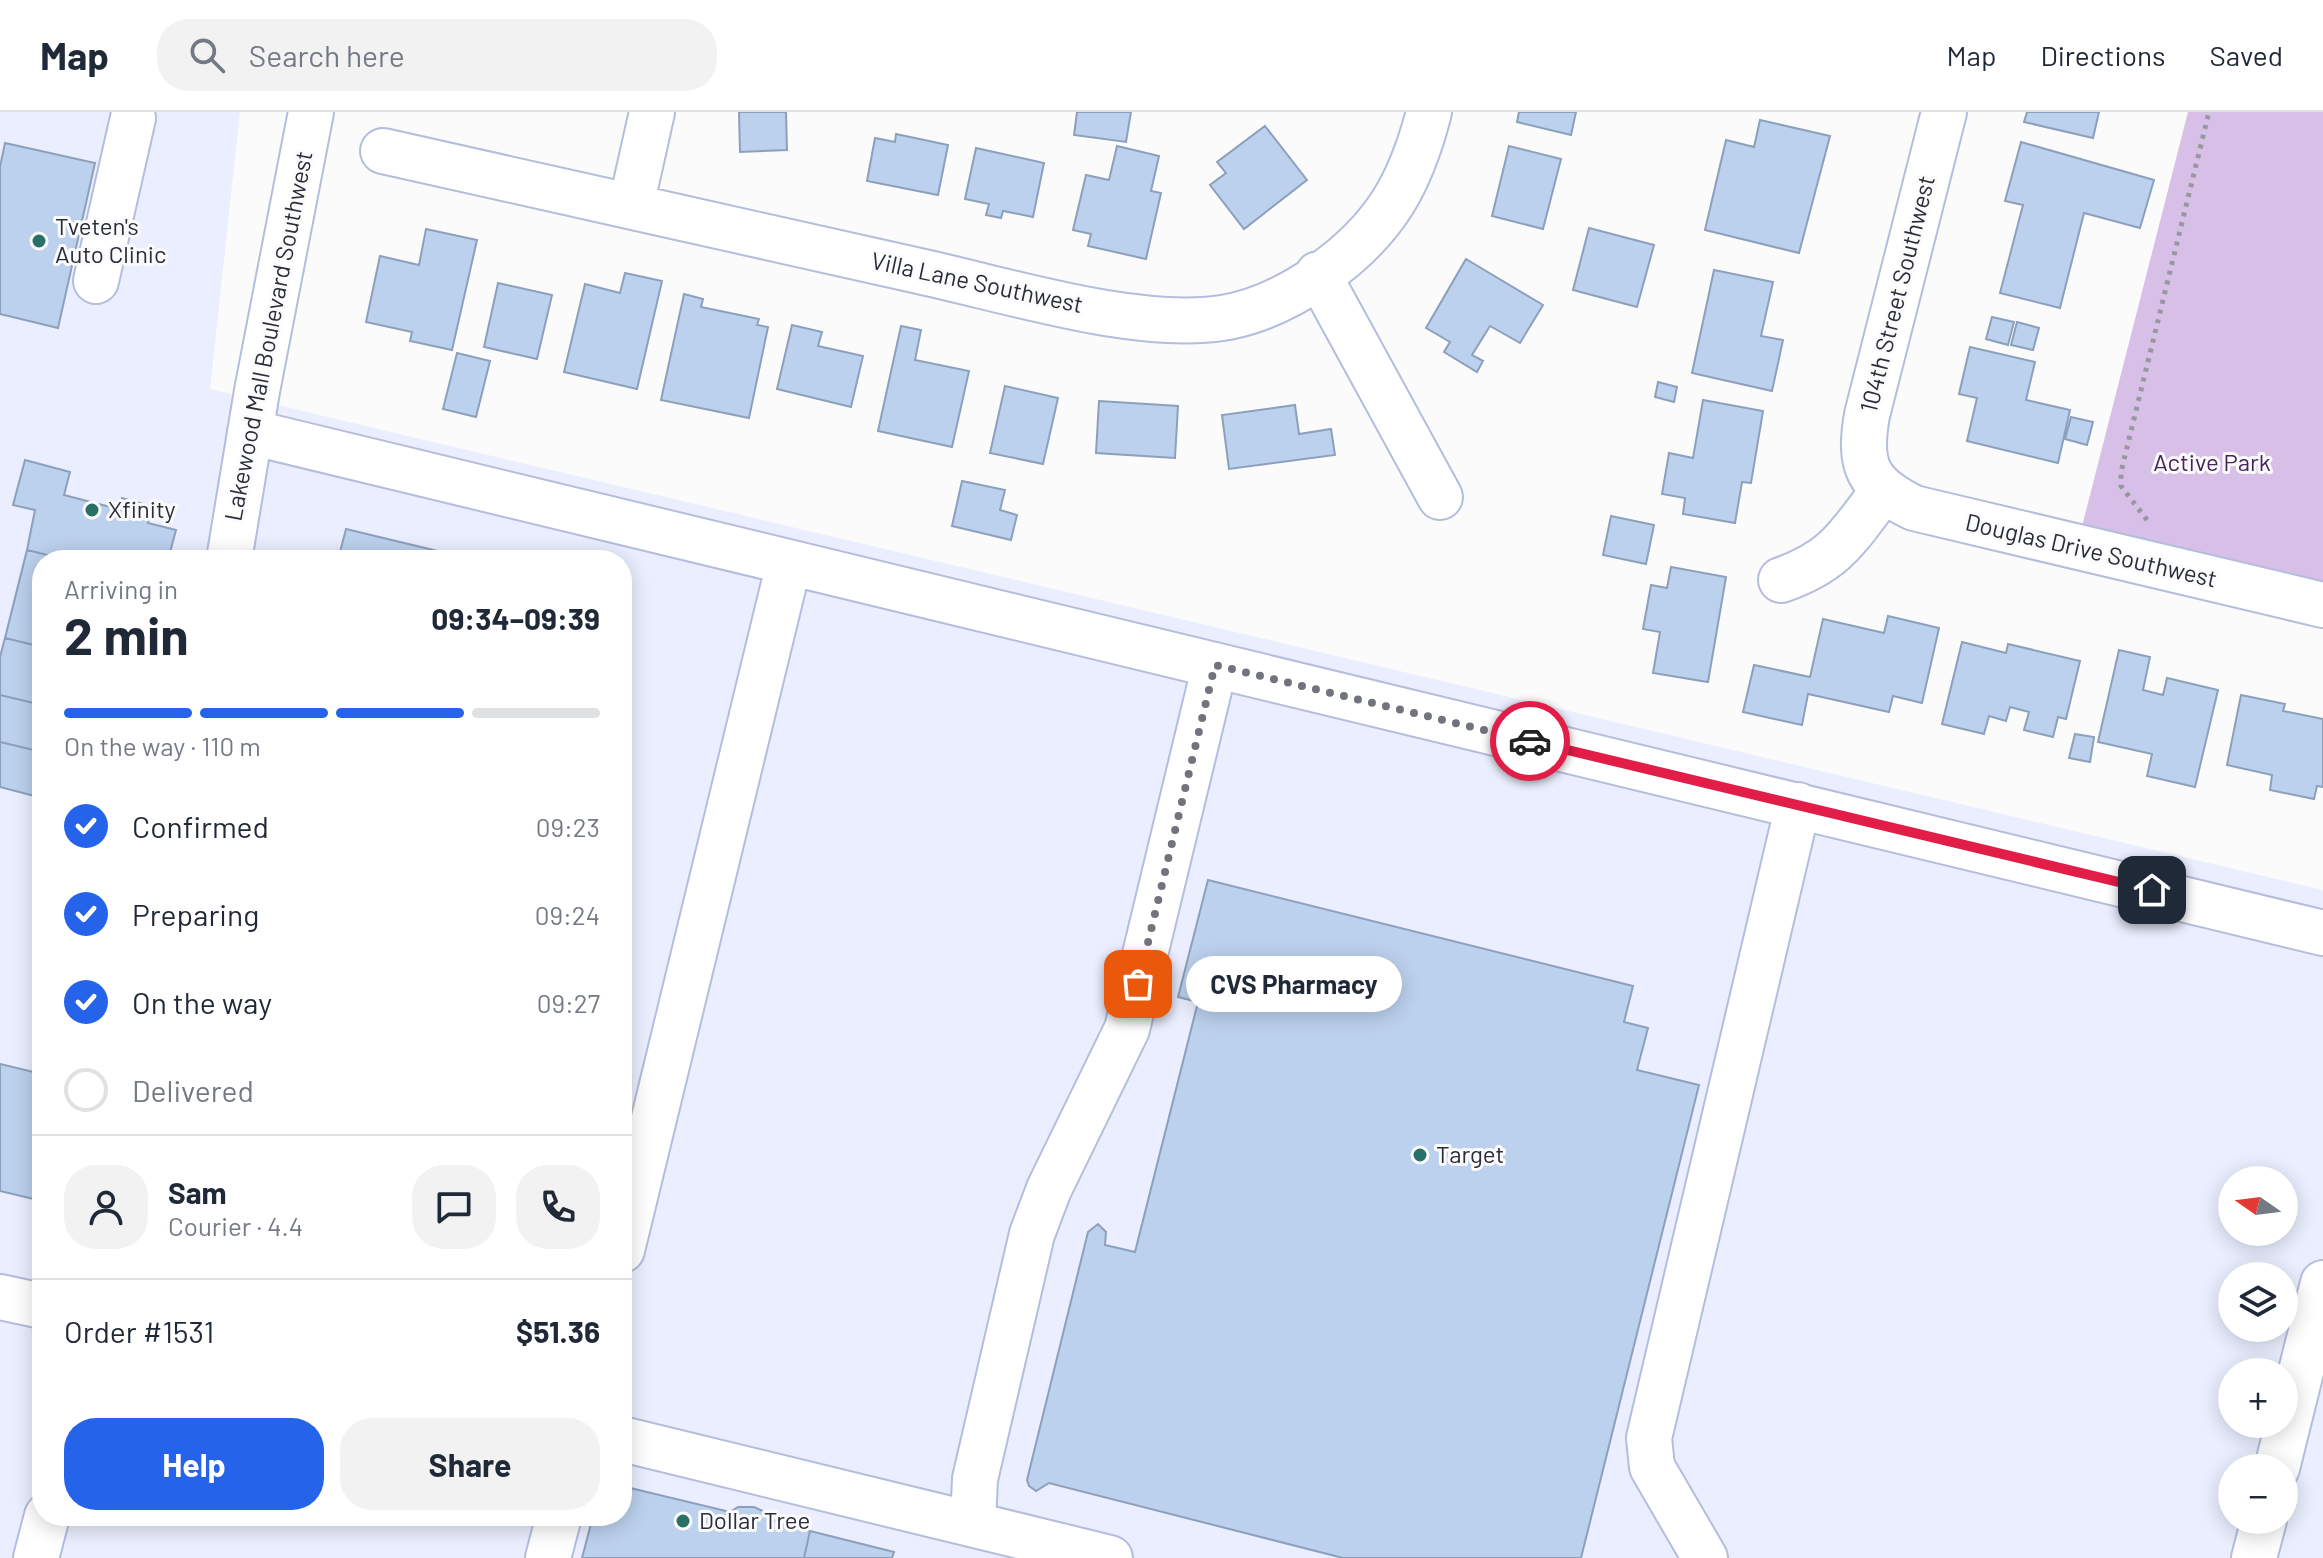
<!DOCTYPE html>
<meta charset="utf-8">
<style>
:root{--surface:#fff;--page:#f2f2f3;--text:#1f2937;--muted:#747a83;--line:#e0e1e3;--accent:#2563eb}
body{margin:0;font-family:Barlow,sans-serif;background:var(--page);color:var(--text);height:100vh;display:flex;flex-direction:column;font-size:30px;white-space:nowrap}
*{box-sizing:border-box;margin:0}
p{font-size:26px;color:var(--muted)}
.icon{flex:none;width:44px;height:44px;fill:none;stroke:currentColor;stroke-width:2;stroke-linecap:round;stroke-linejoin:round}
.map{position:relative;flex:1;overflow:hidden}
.panel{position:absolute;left:32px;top:438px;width:600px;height:976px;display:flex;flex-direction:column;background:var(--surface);border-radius:32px;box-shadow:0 4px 20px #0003}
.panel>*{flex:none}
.needle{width:52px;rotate:284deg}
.fabs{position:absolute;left:2218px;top:1054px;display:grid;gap:16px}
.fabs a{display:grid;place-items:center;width:80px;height:80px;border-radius:50%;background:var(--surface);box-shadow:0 4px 20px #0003;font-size:40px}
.pin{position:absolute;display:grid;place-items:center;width:68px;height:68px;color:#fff;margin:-34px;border-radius:16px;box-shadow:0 4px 12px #0006}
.courier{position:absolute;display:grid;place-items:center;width:80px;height:80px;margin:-40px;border:6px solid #e11d48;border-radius:50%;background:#fff;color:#222;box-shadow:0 2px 10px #0007}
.bubble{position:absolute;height:56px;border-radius:28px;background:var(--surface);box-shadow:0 4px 20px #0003;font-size:26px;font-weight:700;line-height:56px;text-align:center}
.summary em{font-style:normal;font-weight:700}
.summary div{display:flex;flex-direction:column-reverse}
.summary{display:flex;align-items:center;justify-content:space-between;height:136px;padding:0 32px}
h1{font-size:52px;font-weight:700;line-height:60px}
.bar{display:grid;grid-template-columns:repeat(4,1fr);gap:12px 8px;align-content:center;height:96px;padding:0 32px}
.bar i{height:10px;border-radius:6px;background:var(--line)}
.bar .active{background:var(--accent)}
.bar p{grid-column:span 4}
.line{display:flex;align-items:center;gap:20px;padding:0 32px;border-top:2px solid var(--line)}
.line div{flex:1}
.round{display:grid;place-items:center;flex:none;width:84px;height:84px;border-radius:32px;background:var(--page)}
ol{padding:0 32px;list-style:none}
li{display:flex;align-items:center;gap:24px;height:88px}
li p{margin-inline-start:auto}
li .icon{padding:8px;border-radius:50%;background:var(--accent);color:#fff;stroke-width:4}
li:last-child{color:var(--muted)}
li i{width:44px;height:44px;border:4px solid var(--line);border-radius:50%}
.cta{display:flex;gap:16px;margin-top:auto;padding:16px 32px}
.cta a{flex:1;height:92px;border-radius:32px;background:var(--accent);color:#fff;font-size:32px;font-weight:700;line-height:92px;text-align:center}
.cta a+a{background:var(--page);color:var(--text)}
header{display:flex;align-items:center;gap:48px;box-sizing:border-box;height:112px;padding:0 40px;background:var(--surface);border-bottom:2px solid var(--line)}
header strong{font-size:38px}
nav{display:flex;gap:44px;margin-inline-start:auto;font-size:28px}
.search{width:560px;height:72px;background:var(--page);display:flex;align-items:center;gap:20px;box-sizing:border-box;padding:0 28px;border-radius:32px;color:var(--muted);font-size:30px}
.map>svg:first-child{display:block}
</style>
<header>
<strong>Map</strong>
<div class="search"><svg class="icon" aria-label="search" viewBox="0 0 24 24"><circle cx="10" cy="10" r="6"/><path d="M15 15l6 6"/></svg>Search here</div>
<nav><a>Map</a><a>Directions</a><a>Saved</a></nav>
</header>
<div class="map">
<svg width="2323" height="1446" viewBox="0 0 2323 1446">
<rect width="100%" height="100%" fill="#fbfbfb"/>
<path fill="#eaeefe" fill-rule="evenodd" d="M0 0H240L210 277 2323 778V1446H0ZM42 448H622V1404H42ZM2232 1068H2284V1120H2232ZM2232 1164H2284V1216H2232ZM2232 1260H2284V1312H2232ZM2232 1356H2284V1408H2232Z"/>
<path fill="#d7bfe8" d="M2188 0H2323V493L2077 434Z"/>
<path fill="#bcd1ee" stroke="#8ca0bc" stroke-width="2" d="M739 0H786L787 38 740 40Z
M1077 0H1131L1126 30 1074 23Z
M1519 0H1576L1571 23 1517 10Z
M2027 0H2099L2093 26 2024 10Z
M1760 8 1830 24 1799 141 1705 118 1726 28 1754 35Z
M1265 14 1307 68 1244 117 1210 73 1226 61 1217 50Z
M896 22 948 33 938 83 867 69 875 26 895 30Z
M2021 30 2154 68 2140 116 2084 101 2060 196 2000 181 2023 93 2005 89Z
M5 31 95 51 58 216 0 202V55Z
M1117 34 1159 44 1151 79 1161 81 1146 147 1088 134 1091 122 1073 118 1086 63 1109 68Z
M1509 34 1561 47 1543 117 1492 104Z
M976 36 1044 51 1033 105 1003 99 1001 106 986 103 989 92 965 87Z
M1589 116 1654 133 1637 195 1573 178Z
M426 117 477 128 452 238 410 229 412 220 366 210 380 144 419 153Z
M1466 147 1543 193 1520 231 1490 214 1472 243 1483 249 1477 260 1444 240 1450 230 1426 216Z
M1714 158 1773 170 1761 224 1783 228 1772 279 1692 261Z
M625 161 662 169 637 277 564 260 585 172 620 181Z
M498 171 552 183 537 247 484 235Z
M684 182 703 187 701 195 759 207 757 213 768 215 749 306 661 288Z
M1992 205 2014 210 2008 233 1986 227Z
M2017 210 2039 216 2033 238 2011 233Z
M792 213 822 220 818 234 863 244 851 295 777 277Z
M901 214 921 218 915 248 969 259 952 335 878 319Z
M1970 235 2035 250 2026 288 2070 298 2058 351 1967 329 1977 286 1959 282Z
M457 241 490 249 476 305 443 297Z
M1658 270 1677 275 1674 290 1655 285Z
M1005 274 1058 286 1043 352 990 341Z
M1703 288 1763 299 1751 371 1742 370 1735 411 1683 402 1685 386 1662 382 1669 341 1693 346Z
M1099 289 1178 294 1175 346 1096 341Z
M1295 293 1299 322 1331 317 1335 343 1229 357 1222 303Z
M2071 305 2093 310 2087 333 2065 327Z
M25 348 70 360 64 383 118 397 122 386 153 395 148 411 176 418 168 448H68L27 438 35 398 13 393Z
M962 369 1005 378 1000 398 1017 403 1011 428 952 414Z
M1611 404 1654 413 1646 452 1603 443Z
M346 417 475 448H338Z
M27 438 68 448H42V535L5 526Z
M1671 455 1726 465 1708 570 1653 561 1660 520 1643 517 1651 473 1667 476Z
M1888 504 1939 516 1922 591 1893 584 1889 600 1808 582 1802 613 1743 600 1754 553 1810 565 1823 507 1884 521Z
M5 526 42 535V593L0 583V545Z
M1962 530 2006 541 2008 532 2080 549 2066 607 2058 605 2053 625 2024 618 2029 600 2010 595 2006 609 1989 604 1984 622 1942 612Z
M2119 538 2150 545 2143 578 2163 583 2167 566 2218 578 2195 675 2147 664 2152 642 2098 630Z
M0 583 42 593V640L0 630Z
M2241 583 2285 592 2283 599 2323 607V675L2317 674 2314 687 2270 678 2272 663 2227 653Z
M2075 622 2094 625 2090 650 2069 646Z
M0 630 42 640V686L0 675Z
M1208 768 1633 874 1624 910 1648 916 1637 958 1699 973 1581 1446H1343L1049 1371 1036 1379 1029 1374 1027 1368 1088 1120 1098 1112 1106 1120 1105 1133 1135 1140 1198 890 1178 885Z
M0 952 42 962V1089L0 1079Z
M622 1374 730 1400 738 1395H754L767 1401 777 1411 810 1419 804 1446H582L593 1404H622Z
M810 1419 894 1440 892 1446H804Z"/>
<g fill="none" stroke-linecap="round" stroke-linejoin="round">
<g stroke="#b5bddd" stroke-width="48">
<path id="minor" d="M1944 0 1867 303C1858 354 1867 373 1914 396L2323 493
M383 39C562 79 740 119 919 159 1007 178 1134 219 1222 206 1286 196 1359 144 1393 90 1410 63 1421 31 1429 0
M631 94 652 0
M1318 162 1440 385
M96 169 133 6
M250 320 2323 821
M229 448 257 279 311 0
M1781 468C1838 448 1848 424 1883 379
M622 1138 789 451
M0 1185 42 1194
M622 1327 1110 1446
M2277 1356 2323 1171
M973 1410 975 1367 1032 1122 1049 1077 1127 917 1215 553
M36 1446 47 1404
M548 1446 559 1404
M1705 1446 1652 1355 1649 1326 1798 693
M2254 1446 2264 1408"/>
</g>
<path stroke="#97989e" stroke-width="5" stroke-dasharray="4 6" stroke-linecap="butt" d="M2147 408 2121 374V360L2209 0"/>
<use href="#minor" stroke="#fff" stroke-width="44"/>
</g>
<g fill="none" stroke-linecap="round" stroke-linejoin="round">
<path stroke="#72747d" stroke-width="8" stroke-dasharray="0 14.4" d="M1138 872 1215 553 1530 629"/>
<path stroke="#e11d48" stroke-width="10" d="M1530 629 2152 778"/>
</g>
<g fill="#297067" stroke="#fbfbfb" stroke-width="3">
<circle cx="39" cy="129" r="8"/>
<circle cx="92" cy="398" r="8"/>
<circle cx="1420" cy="1043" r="8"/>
<circle cx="683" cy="1409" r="8"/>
</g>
<g text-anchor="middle" stroke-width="6" stroke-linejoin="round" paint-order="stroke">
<g font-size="24" fill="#292c39" stroke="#fbfbfb" text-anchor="start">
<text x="55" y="123">Tveten's<tspan x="55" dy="28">Auto Clinic</tspan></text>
<text x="108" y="406">Xfinity</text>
<text x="1436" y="1051">Target</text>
<text x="699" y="1417">Dollar Tree</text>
</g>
<g font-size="24" fill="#292c39" stroke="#fbfbfb">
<text transform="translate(977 171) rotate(12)" y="8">Villa Lane Southwest</text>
<text transform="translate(1898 182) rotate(-76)" y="8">104th Street Southwest</text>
<text transform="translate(269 224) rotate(-79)" y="8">Lakewood Mall Boulevard Southwest</text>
<text transform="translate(2091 439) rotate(13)" y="8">Douglas Drive Southwest</text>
</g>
<g font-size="24" fill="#47235c" stroke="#fbfbfb">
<text x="2212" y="359">Active Park</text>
</g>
</g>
</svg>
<div class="fabs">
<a><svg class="needle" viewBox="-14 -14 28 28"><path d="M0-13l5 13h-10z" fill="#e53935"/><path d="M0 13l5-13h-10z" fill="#747a83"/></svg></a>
<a><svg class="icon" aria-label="layers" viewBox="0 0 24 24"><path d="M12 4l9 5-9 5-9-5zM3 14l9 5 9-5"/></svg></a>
<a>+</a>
<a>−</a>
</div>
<div class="pin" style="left:1138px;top:872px;background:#ea580c"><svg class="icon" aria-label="bag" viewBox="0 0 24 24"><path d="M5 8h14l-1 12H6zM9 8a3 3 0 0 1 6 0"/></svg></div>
<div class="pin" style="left:2152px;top:778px;background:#1f2937"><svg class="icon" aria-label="home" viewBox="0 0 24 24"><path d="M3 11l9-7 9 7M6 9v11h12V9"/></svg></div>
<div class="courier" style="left:1530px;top:629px"><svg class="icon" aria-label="car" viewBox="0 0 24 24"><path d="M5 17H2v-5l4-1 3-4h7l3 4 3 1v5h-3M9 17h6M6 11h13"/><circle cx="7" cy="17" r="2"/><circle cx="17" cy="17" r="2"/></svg></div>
<div class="bubble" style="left:1186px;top:844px;width:216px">CVS Pharmacy</div>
<section class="panel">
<div class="summary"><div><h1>2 min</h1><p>Arriving in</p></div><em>09:34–09:39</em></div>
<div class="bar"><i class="active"></i><i class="active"></i><i class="active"></i><i></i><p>On the way · 110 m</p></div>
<ol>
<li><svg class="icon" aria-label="check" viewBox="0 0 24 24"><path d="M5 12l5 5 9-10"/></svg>Confirmed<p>09:23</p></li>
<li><svg class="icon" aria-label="check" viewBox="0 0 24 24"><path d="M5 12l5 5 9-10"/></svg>Preparing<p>09:24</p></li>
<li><svg class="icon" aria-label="check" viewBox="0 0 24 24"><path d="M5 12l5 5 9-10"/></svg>On the way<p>09:27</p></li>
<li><i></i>Delivered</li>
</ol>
<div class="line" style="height:144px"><a class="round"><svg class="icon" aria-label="person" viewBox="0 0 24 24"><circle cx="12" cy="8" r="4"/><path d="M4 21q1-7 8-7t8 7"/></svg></a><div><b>Sam</b><p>Courier · 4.4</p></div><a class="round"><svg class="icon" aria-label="chat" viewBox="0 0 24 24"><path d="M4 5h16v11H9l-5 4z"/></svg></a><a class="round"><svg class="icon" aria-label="phone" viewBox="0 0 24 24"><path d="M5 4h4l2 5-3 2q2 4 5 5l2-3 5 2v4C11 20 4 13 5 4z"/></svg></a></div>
<div class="line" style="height:104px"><div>Order #1531</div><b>$51.36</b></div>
<div class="cta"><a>Help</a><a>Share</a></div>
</section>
</div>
